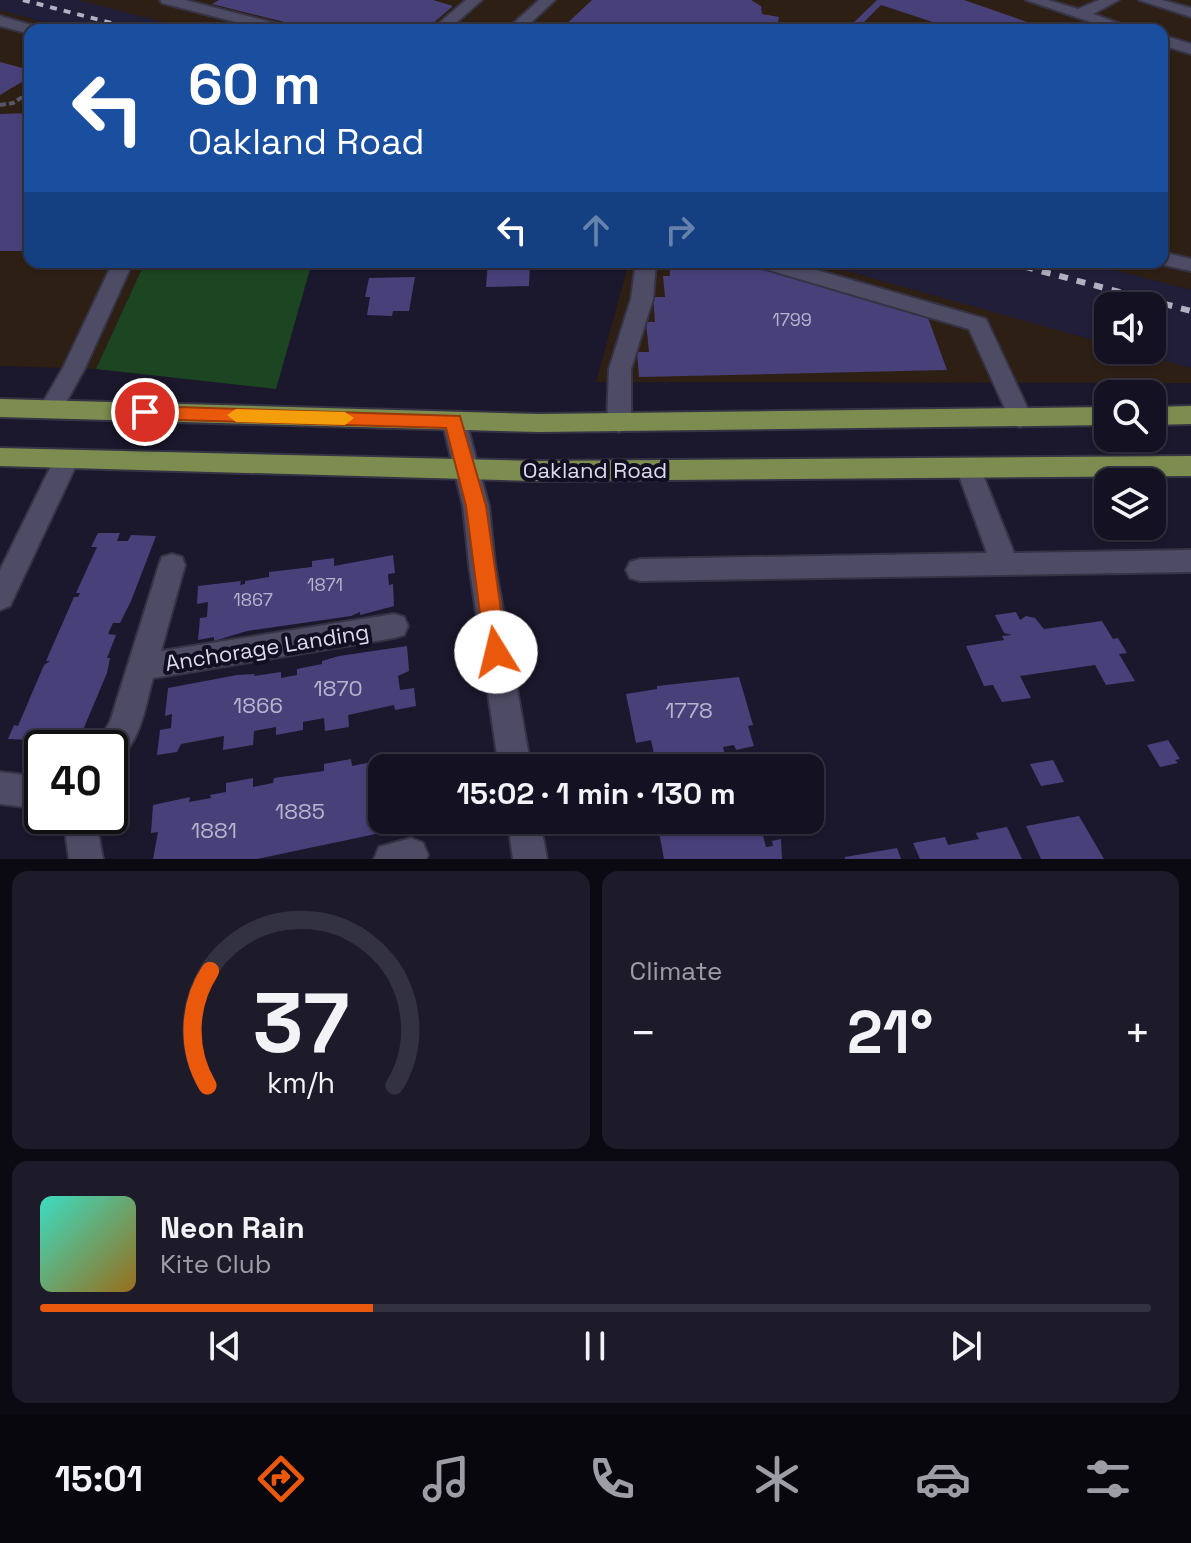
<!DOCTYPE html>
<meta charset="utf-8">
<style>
:root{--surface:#141222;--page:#1d1b2a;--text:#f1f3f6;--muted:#9d9ea5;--line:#333240;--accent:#ea580c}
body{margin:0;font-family:"Space Grotesk",sans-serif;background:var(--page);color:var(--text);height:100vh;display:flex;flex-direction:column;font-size:30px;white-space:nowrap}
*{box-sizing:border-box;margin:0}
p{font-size:26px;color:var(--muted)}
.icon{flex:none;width:44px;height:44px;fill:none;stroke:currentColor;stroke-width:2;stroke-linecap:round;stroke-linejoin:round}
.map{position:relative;height:859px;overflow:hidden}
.details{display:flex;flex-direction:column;gap:12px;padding:12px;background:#0b0a13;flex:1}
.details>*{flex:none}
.top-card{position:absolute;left:24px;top:24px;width:1144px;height:244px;border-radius:16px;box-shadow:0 2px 6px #0004,0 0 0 2px var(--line);background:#1a4fa0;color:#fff;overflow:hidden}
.controls{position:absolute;left:1094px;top:292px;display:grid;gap:16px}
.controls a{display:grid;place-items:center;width:72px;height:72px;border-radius:16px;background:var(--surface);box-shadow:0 2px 6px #0004,0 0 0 2px var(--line);font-size:40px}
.speed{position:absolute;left:24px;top:730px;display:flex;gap:16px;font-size:40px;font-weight:700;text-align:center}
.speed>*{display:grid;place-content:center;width:104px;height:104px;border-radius:50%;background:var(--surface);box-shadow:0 2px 6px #0004,0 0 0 2px var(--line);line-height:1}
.speed .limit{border:4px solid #111;border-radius:12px;background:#fff;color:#111}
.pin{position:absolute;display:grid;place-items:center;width:68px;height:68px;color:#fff;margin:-34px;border:4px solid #fff;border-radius:50%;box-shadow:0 2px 8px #0007}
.me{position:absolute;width:88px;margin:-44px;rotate:351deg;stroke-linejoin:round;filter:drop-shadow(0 0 6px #0008)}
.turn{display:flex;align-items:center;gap:28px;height:168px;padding:0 32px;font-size:36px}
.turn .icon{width:104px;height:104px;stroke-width:2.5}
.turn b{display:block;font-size:56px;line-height:68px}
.lanes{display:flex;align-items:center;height:76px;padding:0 32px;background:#0003;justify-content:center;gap:40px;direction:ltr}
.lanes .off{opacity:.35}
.big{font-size:60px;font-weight:600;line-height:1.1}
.details .tile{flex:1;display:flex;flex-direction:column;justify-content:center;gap:12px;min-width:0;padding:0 28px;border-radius:16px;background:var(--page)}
.details .dial{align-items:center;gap:0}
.dial svg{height:208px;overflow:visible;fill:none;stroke:var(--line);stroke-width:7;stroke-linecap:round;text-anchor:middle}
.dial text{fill:var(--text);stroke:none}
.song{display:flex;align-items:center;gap:24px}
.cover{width:96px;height:96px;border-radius:12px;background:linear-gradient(135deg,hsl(170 70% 55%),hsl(40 70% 35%))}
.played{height:8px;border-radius:4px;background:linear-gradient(90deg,var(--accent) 30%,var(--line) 30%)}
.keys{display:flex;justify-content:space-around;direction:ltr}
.heat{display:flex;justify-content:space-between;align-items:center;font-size:44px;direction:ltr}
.details .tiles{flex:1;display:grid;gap:12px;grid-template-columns:1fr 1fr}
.tile:last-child{grid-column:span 2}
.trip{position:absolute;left:368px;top:754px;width:456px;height:80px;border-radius:16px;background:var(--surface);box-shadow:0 2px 6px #0004,0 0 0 2px var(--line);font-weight:600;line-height:80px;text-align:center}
.tabs{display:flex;height:128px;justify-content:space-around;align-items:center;background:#08070e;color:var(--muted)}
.tabs .icon{width:56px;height:56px}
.tabs .active{color:var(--accent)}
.tabs b{font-size:36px;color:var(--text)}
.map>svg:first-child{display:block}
.commercial{fill:#2e1f14}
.built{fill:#211e39}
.green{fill:#1c4621}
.building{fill:#484079}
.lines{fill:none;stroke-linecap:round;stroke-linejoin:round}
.minor-casing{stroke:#353344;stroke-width:4}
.major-casing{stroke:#353344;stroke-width:4}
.path{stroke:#585669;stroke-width:4;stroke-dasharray:6 3;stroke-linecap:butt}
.minor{fill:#4e4c65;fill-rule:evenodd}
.major{fill:#7d8d50;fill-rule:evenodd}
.rail-far1{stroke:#b2b1c2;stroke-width:4;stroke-dasharray:7 7;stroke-linecap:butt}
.rail{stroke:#b2b1c2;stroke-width:6;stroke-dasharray:9 9;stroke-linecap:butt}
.route{fill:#ea580c;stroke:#983908;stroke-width:2}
.slow{fill:#f59e0b}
.labels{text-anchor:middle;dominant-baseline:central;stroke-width:8;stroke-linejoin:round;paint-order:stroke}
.number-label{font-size:18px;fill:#b6b4ce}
.street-label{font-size:22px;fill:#dbdbea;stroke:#120f23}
.near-number-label{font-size:22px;fill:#b6b4ce}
</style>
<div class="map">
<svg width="1191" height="859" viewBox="0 0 1191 859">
<rect width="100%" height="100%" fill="#1b182d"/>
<g class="commercial">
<path d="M78 0H1191V290L1083 262H1162V30H193Z"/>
<path d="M0 10 72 30H30V262H145L96 369 0 366Z"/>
<path d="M629 262H815L1108 344V350H1128L1191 368V383L596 382Z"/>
</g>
<g class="built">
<path d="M0 0H78L193 30H72L0 10Z"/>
<path d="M815 262H1083L1191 290V368L1128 350H1152V306H1108V344Z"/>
</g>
<path class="green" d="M145 262H312L276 389 96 369Z"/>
<g class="building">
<path d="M219 0H433L453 6 425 30H317L212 4Z"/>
<path d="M592 0H751L761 6 762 14 779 17 778 22 811 30H560Z"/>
<path d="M877 0H964L1050 30H957L881 5 856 30H846Z"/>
<path d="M0 62 30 70V77L0 95Z"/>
<path d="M30 113V251H0V114Z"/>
<path d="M488 262H530L529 286 486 287Z"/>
<path d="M669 262H743L927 315 947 370 639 377 637 352H649L646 322H655L653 297H665L663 276H670Z"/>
<path d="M415 277 409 311H393L392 316 367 315 370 297H365L369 278Z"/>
<path d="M98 533H120L117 541H128L131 535 156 536 131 601 120 623H113L108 634 116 635 107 658H110L107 673 80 737H51L55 728H40L34 740 8 739 14 725 18 726 44 665 50 661H46L74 597H78L80 593H76L97 547H91Z"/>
<path d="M393 555 395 573 388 574 389 585 393 584 394 606 360 615V612L351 616 247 631 214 641V637L198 640 200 618 207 617 208 602 197 604 198 586 241 581 240 585 245 584V581L269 577V572L312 567V561L334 558V566Z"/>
<path d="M1016 612 1020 620 1026 616 1035 618 1044 629 1102 621 1113 639 1118 638 1127 653 1119 654 1135 681 1106 685 1095 665 1020 676 1031 698 1002 702 993 685 984 686 966 646 1004 640 1002 636 1012 635 1004 633 995 615Z"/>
<path d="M407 646 409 671 398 676 400 690 414 688 416 706 395 710 394 705 348 715 349 727 325 731 324 718 303 722V730L276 735V727L254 731 253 745 223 750 224 736 181 744 177 752 157 755 160 730 171 728 172 714 165 716 168 688 237 675 255 674 254 676 281 672V678L297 675V669L322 664V661L339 656Z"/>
<path d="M739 677 753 725 748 726 754 746 736 750 734 745 723 747 727 763 761 757 764 768H641L639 757 654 754 651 740 636 743 626 694 657 689V686Z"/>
<path d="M1168 740 1180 759 1175 760 1178 763 1160 767 1147 745Z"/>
<path d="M420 752 422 768H382V820H423V824L257 859H153L158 832 151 833 153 805 190 797 189 802 211 798 210 795 226 792V783L253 778V787L273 783 274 778 324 771V764L351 759 352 766Z"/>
<path d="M1053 760 1064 782 1041 786 1030 764Z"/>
<path d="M1079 816 1104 859H1041L1026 826Z"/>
<path d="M671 820H759L766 847 773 846 772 841 781 839 782 859H664L657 822Z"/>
<path d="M1007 827 1022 859H920L913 843 945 837 948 845 979 839 976 833Z"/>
<path d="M897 848 901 859H845V857Z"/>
</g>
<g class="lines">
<g class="minor-casing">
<g id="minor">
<path d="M160 0H185L290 27 293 30H267L162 3Z"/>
<path d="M466 0H482L448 30H431Z"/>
<path d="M539 0H555L523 30H506Z"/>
<path d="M1026 0H1048L1078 9 1099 0H1119L1093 14 1138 30H1114Z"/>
<path d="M1139 0H1162L1191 8V17Z"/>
<path d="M0 16 38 27 41 30H30V34L0 26Z"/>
<path d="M1162 35 1191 44V54L1162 45Z"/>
<path d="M1162 252 1191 259V271L1155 263 1162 262Z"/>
<path d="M113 262H133L85 368 59 415 51 418 43 415 39 409 63 368Z"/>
<path d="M636 262H656L653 299 631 369V423L627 429 619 432 611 429 607 423 609 369 631 299Z"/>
<path d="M756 262H789L986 319 1032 418 1028 424 1020 427 1012 424 969 329 759 267Z"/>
<path d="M454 412 462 415 466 421 489 506 495 564 531 768H499L469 564 463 506 442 421 446 415Z"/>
<path d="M67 450 76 452 79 459 10 606 0 610V570L58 452Z"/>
<path d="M969 460 978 463 981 470 1014 553 1191 550V572L640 581 630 578 626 570 630 562 640 559 987 553 957 470 960 463Z"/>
<path d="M172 554 182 557 185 565 161 651 394 614 404 617 408 626 404 635 394 638 153 678C145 706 140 751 110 762V748H94L110 722 159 565 162 557Z"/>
<path d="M0 772 42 777V809L0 804Z"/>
<path d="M63 816H95L103 859H69Z"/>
<path d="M508 820H540L547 859H513Z"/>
<path d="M411 838 423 843 428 855 426 859H374L379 847Z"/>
</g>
</g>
<g class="major-casing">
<g id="major">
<path d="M0 399 539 414 1108 407V425L539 432 0 417Z"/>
<path d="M1191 406V424L1152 425V407Z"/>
<path d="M0 448 536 461 1191 456V476L536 481 0 466Z"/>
</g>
</g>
<path class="path" d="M0 105 13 103 30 92"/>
<use href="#minor" class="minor"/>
<use href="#major" class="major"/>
<path class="rail-far1" d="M23 0 138 30"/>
<path class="rail" d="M1007 262 1191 311"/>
</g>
<path class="route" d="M145 406 460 416 486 506 507 652 504 658 496 661 489 658 485 652 466 506 446 428 145 419 136 412Z"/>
<path class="slow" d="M236 409 345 412 354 418 345 425 236 422 227 415Z"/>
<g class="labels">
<g class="number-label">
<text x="792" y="319">1799</text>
<text x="325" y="584">1871</text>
<text x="253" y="599">1867</text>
</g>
<g class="street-label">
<text x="595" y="470">Oakland Road</text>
<text transform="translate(267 647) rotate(-9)">Anchorage Landing</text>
</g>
<g class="near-number-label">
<text x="338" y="688">1870</text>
<text x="258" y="705">1866</text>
<text x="689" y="710">1778</text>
<text x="300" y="811">1885</text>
<text x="214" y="830">1881</text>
</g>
</g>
</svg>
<div class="controls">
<a><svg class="icon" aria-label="sound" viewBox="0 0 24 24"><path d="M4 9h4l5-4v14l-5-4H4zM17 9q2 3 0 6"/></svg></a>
<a><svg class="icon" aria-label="search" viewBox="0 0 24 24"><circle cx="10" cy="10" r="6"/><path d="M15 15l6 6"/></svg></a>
<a><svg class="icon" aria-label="layers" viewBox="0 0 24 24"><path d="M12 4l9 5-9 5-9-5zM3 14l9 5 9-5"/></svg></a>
</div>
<div class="speed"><div class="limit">40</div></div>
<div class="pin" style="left:145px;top:412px;background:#d93025"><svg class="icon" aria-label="arrive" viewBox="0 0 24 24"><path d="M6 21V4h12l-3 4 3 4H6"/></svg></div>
<svg class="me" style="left:496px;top:652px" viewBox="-20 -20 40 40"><circle r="19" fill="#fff"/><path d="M0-13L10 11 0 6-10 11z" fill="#ea580c"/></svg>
<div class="trip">15:02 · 1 min · 130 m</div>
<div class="top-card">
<div class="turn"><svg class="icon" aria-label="left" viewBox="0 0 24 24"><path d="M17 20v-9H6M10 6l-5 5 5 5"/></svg><div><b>60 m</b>Oakland Road</div></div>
<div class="lanes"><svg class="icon" aria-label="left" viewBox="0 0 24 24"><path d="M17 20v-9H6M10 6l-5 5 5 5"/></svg><svg class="icon off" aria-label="ahead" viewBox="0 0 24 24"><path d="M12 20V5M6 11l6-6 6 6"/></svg><svg class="icon off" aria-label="right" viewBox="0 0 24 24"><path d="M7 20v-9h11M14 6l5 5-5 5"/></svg></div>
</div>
</div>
<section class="details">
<div class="tiles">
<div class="tile dial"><svg viewBox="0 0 100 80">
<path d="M14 69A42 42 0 1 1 86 69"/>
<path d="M14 69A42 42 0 0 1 15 25" stroke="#ea580c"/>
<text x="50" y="56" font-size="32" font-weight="700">37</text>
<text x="50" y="72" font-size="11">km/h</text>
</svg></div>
<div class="tile"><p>Climate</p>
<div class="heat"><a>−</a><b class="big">21°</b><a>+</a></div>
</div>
<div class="tile">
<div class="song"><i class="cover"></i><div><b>Neon Rain</b><p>Kite Club</p></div></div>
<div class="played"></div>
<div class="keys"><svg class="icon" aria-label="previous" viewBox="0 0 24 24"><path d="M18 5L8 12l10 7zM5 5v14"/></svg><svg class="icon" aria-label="pause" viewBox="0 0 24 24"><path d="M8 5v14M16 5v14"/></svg><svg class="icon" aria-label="next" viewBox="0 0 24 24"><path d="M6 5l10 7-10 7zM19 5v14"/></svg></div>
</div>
</div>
</section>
<nav class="tabs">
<b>15:01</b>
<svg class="icon active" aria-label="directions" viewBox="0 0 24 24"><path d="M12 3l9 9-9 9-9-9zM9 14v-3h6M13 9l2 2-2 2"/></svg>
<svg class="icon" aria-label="music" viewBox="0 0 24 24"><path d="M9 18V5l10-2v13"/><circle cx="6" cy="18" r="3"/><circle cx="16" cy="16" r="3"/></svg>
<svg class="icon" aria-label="phone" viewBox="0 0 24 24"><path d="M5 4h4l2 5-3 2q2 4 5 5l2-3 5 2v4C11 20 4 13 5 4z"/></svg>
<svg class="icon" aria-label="climate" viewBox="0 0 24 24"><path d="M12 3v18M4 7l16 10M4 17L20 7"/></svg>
<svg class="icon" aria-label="car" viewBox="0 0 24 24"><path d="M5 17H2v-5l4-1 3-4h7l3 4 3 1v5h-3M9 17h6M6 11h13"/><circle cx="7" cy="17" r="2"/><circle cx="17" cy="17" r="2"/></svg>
<svg class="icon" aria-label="filters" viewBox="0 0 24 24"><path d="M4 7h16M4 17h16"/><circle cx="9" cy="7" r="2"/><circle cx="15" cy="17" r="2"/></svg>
</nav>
